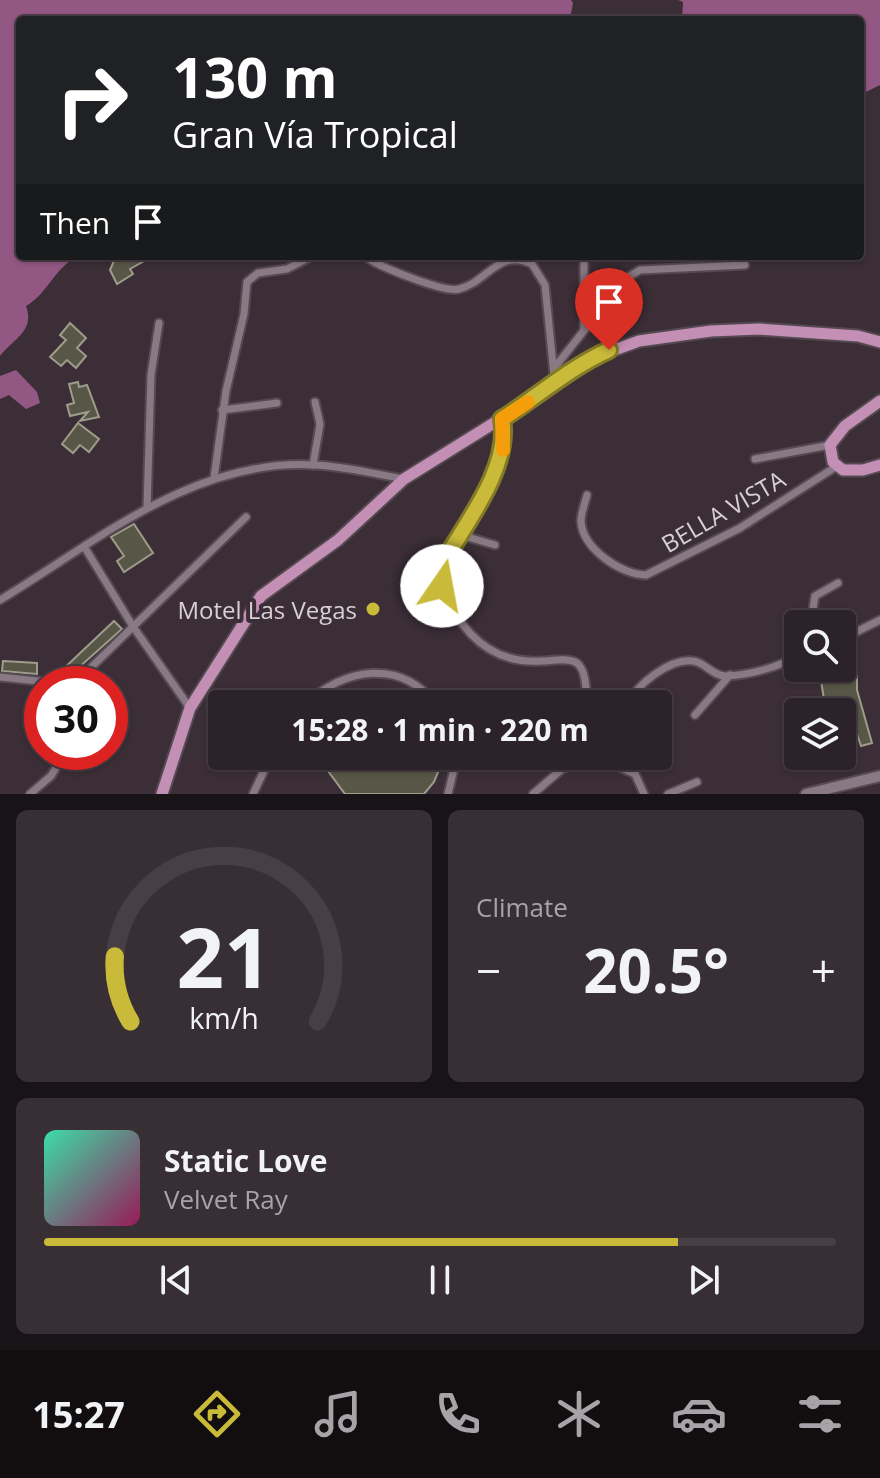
<!DOCTYPE html>
<meta charset="utf-8">
<style>
:root{--surface:#2c2229;--page:#382f35;--text:#f1f3f6;--muted:#a6a4a8;--line:#483f46;--accent:#c9ba3a}
body{margin:0;font-family:"Open Sans",sans-serif;background:var(--page);color:var(--text);height:100vh;display:flex;flex-direction:column;font-size:30px;white-space:nowrap}
*{box-sizing:border-box;margin:0}
p{font-size:26px;color:var(--muted)}
.icon{flex:none;width:44px;height:44px;fill:none;stroke:currentColor;stroke-width:2;stroke-linecap:round;stroke-linejoin:round}
.map{position:relative;height:794px;overflow:hidden}
.sheet{display:flex;flex-direction:column;gap:16px;padding:16px;background:#181317;flex:1}
.sheet>*{flex:none}
.guide{position:absolute;left:16px;top:16px;width:848px;height:244px;border-radius:8px;box-shadow:0 2px 6px #0004,0 0 0 2px var(--line);background:#202124;color:#fff;overflow:hidden}
.fabs{position:absolute;left:784px;top:610px;display:grid;gap:16px}
.fabs a{display:grid;place-items:center;width:72px;height:72px;border-radius:8px;background:var(--surface);box-shadow:0 2px 6px #0004,0 0 0 2px var(--line);font-size:40px}
.speed{position:absolute;left:24px;top:666px;display:flex;gap:16px;font-size:40px;font-weight:700;text-align:center}
.speed>*{display:grid;place-content:center;width:104px;height:104px;border-radius:50%;background:var(--surface);box-shadow:0 2px 6px #0004,0 0 0 2px var(--line);line-height:1}
.speed .limit{border:12px solid #d22;background:#fff;color:#111}
.pin{position:absolute;display:grid;place-items:center;width:68px;height:68px;color:#fff;margin:-82px -34px;border-radius:50% 50% 50% 0;rotate:-45deg;box-shadow:0 0 8px #0007}
.pin .icon{rotate:45deg}
.me{position:absolute;width:88px;margin:-44px;rotate:12deg;stroke-linejoin:round;filter:drop-shadow(0 0 6px #0008)}
.turn{display:flex;align-items:center;gap:28px;height:168px;padding:0 24px;font-size:36px}
.turn .icon{width:104px;height:104px;stroke-width:2.5}
.turn b{display:block;font-size:56px;line-height:68px}
.then{display:flex;align-items:center;height:76px;padding:0 24px;background:#0003;gap:16px;font-size:30px}
.big{font-size:60px;font-weight:700;line-height:1.1}
.sheet .widget{flex:1;display:flex;flex-direction:column;justify-content:center;gap:12px;min-width:0;padding:0 28px;border-radius:12px;background:var(--page)}
.sheet .dial{align-items:center;gap:0}
.dial svg{height:208px;overflow:visible;fill:none;stroke:var(--line);stroke-width:7;stroke-linecap:round;text-anchor:middle}
.dial text{fill:var(--text);stroke:none}
.song{display:flex;align-items:center;gap:24px}
.cover{width:96px;height:96px;border-radius:12px;background:linear-gradient(135deg,hsl(160 70% 55%),hsl(330 70% 35%))}
.played{height:8px;border-radius:4px;background:linear-gradient(90deg,var(--accent) 80%,var(--line) 80%)}
.keys{display:flex;justify-content:space-around;direction:ltr}
.heat{display:flex;justify-content:space-between;align-items:center;font-size:44px;direction:ltr}
.sheet .tiles{flex:1;display:grid;gap:16px;grid-template-columns:1fr 1fr}
.widget:last-child{grid-column:span 2}
.trip{position:absolute;left:208px;top:690px;width:464px;height:80px;border-radius:8px;background:var(--surface);box-shadow:0 2px 6px #0004,0 0 0 2px var(--line);font-weight:700;line-height:80px;text-align:center}
.menu{display:flex;height:128px;justify-content:space-around;align-items:center;background:#120e10;color:var(--muted)}
.menu .icon{width:56px;height:56px}
.menu .active{color:var(--accent)}
.menu b{font-size:36px;color:var(--text)}
.map>svg:first-child{display:block}
.water{fill:#935783}
.building{fill:#585747;stroke:#9e9c8b;stroke-width:2}
.lines{fill:none;stroke-linecap:round;stroke-linejoin:round}
.street-casing{stroke:#554a52;stroke-width:11}
.secondary-casing{stroke:#554a52;stroke-width:14}
.primary-casing{stroke:#554a52;stroke-width:15}
.street{stroke:#897984;stroke-width:7}
.secondary{stroke:#897984;stroke-width:10}
.primary{stroke:#c48fb5;stroke-width:11}
.route-casing{stroke:#837926;stroke-width:20}
.route{stroke:#c9ba3a;stroke-width:14}
.slow{stroke:#f59e0b;stroke-width:14}
.poi-dot{fill:#c9ba3a;stroke:#3b2e37;stroke-width:3}
.labels{text-anchor:middle;dominant-baseline:central;stroke-width:8;stroke-linejoin:round;paint-order:stroke}
.street-label{font-size:24px;fill:#d8cfd5;stroke:#3b2e37}
.poi-label{font-size:24px;fill:#d8cfd5;stroke:#3b2e37;text-anchor:end}
</style>
<div class="map">
<svg width="880" height="794" viewBox="0 0 880 794">
<rect width="100%" height="100%" fill="#3b2e37"/>
<g class="water">
<path d="M0 0H571L573 3 571 14C549 26 520 11 500 20H20V256H79C54 267 49 293 26 306 35 331 14 338 0 356Z"/>
<path d="M678 0H880V85L864 93 860 102V20H682L683 2Z"/>
<path d="M16 370 37 392 40 403 26 409 9 395 0 399V376Z"/>
</g>
<g class="building">
<path d="M116 256H153L130 269 133 274 117 284 110 270Z"/>
<path d="M70 323 86 338 77 348 86 356 76 368 67 360 61 366 50 357 66 340 60 335Z"/>
<path d="M78 382 79 387 87 385 99 417 80 421 88 412 70 416 67 405 74 403 69 384Z"/>
<path d="M78 423 99 439 89 452 80 445 73 453 62 444Z"/>
<path d="M134 524 153 553 124 572 117 561 124 556 111 537Z"/>
<path d="M114 621 122 629 67 678 63 677 59 673Z"/>
<path d="M3 661 37 663V674L2 671Z"/>
<path d="M819 668H848V673H857V690L872 743 861 746 849 710 837 712 836 704 825 706Z"/>
<path d="M381 692 404 695 423 704H344Z"/>
<path d="M324 756H443V760L434 782 424 794H345L328 771Z"/>
</g>
<g class="lines">
<g class="street-casing">
<g id="street">
<path d="M365 256C377 266 444 293 459 289 488 282 498 248 532 264L545 285 555 385"/>
<path d="M584 330V256"/>
<path d="M555 367 625 279 640 270 745 265"/>
<path d="M222 410 277 403"/>
<path d="M502 419C513 480 430 551 442 586 460 632 490 664 541 661 551 661 568 657 577 663 587 671 586 693 587 704"/>
<path d="M755 459 830 445"/>
<path d="M313 465 320 424 315 402"/>
<path d="M214 478 226 391 244 314 247 282 258 273 287 269 312 256"/>
<path d="M587 495C585 503 581 513 581 521 582 548 621 575 646 575L740 528 837 466"/>
<path d="M147 508 151 375 159 323"/>
<path d="M461 535 495 545"/>
<path d="M85 548 134 628 190 708"/>
<path d="M0 600C96 542 194 458 314 465 344 466 375 474 404 479"/>
<path d="M821 624 813 609 815 596 838 583"/>
<path d="M842 639 880 620"/>
<path d="M0 677 65 684"/>
<path d="M74 684 246 517"/>
<path d="M305 704C346 668 399 658 436 704"/>
<path d="M628 704C637 684 670 658 693 661 705 662 712 676 726 676 750 675 778 667 798 656"/>
<path d="M695 715 730 675"/>
<path d="M590 756V759H600L633 773"/>
<path d="M627 756 644 794"/>
<path d="M30 794 51 776 66 752"/>
<path d="M253 794 271 756"/>
<path d="M448 794 457 756"/>
<path d="M533 794 562 769 590 759"/>
<path d="M668 794 697 782"/>
</g>
</g>
<g class="secondary-casing">
<path id="secondary" d="M806 794 880 776"/>
</g>
<g class="primary-casing">
<g id="primary">
<path d="M880 401 845 426 830 445 833 462 843 470H863L880 465"/>
<path d="M162 794 190 708 261 596 338 540 404 479 555 385 584 361 639 341 711 331 759 329 858 336 880 342"/>
</g>
</g>
<use href="#street" class="street"/>
<use href="#secondary" class="secondary"/>
<use href="#primary" class="primary"/>
</g>
<g class="lines">
<g class="route-casing">
<path id="route" d="M442 586C437 563 449 554 460 535 481 502 509 458 502 419 538 396 571 367 609 350"/>
</g>
<use href="#route" class="route"/>
<path class="slow" d="M503 450 502 419 528 402"/>
</g>
<circle class="poi-dot" cx="373" cy="609" r="8"/>
<g class="labels">
<g class="street-label">
<text transform="translate(723 511) rotate(-30)">BELLA VISTA</text>
</g>
<g class="poi-label">
<text x="357" y="609">Motel Las Vegas</text>
</g>
</g>
</svg>
<div class="fabs">
<a><svg class="icon" aria-label="search" viewBox="0 0 24 24"><circle cx="10" cy="10" r="6"/><path d="M15 15l6 6"/></svg></a>
<a><svg class="icon" aria-label="layers" viewBox="0 0 24 24"><path d="M12 4l9 5-9 5-9-5zM3 14l9 5 9-5"/></svg></a>
</div>
<div class="speed"><div class="limit">30</div></div>
<div class="pin" style="left:609px;top:350px;background:#d93025"><svg class="icon" aria-label="arrive" viewBox="0 0 24 24"><path d="M6 21V4h12l-3 4 3 4H6"/></svg></div>
<svg class="me" style="left:442px;top:586px" viewBox="-20 -20 40 40"><circle r="19" fill="#fff"/><path d="M0-13L10 11 0 6-10 11z" fill="#c9ba3a"/></svg>
<div class="trip">15:28 · 1 min · 220 m</div>
<div class="guide">
<div class="turn"><svg class="icon" aria-label="right" viewBox="0 0 24 24"><path d="M7 20v-9h11M14 6l5 5-5 5"/></svg><div><b>130 m</b>Gran Vía Tropical</div></div>
<div class="then">Then<svg class="icon" aria-label="arrive" viewBox="0 0 24 24"><path d="M6 21V4h12l-3 4 3 4H6"/></svg></div>
</div>
</div>
<section class="sheet">
<div class="tiles">
<div class="widget dial"><svg viewBox="0 0 100 80">
<path d="M14 69A42 42 0 1 1 86 69"/>
<path d="M14 69A42 42 0 0 1 8 44" stroke="#c9ba3a"/>
<text x="50" y="56" font-size="32" font-weight="700">21</text>
<text x="50" y="72" font-size="11">km/h</text>
</svg></div>
<div class="widget"><p>Climate</p>
<div class="heat"><a>−</a><b class="big">20.5°</b><a>+</a></div>
</div>
<div class="widget">
<div class="song"><i class="cover"></i><div><b>Static Love</b><p>Velvet Ray</p></div></div>
<div class="played"></div>
<div class="keys"><svg class="icon" aria-label="previous" viewBox="0 0 24 24"><path d="M18 5L8 12l10 7zM5 5v14"/></svg><svg class="icon" aria-label="pause" viewBox="0 0 24 24"><path d="M8 5v14M16 5v14"/></svg><svg class="icon" aria-label="next" viewBox="0 0 24 24"><path d="M6 5l10 7-10 7zM19 5v14"/></svg></div>
</div>
</div>
</section>
<nav class="menu">
<b>15:27</b>
<svg class="icon active" aria-label="directions" viewBox="0 0 24 24"><path d="M12 3l9 9-9 9-9-9zM9 14v-3h6M13 9l2 2-2 2"/></svg>
<svg class="icon" aria-label="music" viewBox="0 0 24 24"><path d="M9 18V5l10-2v13"/><circle cx="6" cy="18" r="3"/><circle cx="16" cy="16" r="3"/></svg>
<svg class="icon" aria-label="phone" viewBox="0 0 24 24"><path d="M5 4h4l2 5-3 2q2 4 5 5l2-3 5 2v4C11 20 4 13 5 4z"/></svg>
<svg class="icon" aria-label="climate" viewBox="0 0 24 24"><path d="M12 3v18M4 7l16 10M4 17L20 7"/></svg>
<svg class="icon" aria-label="car" viewBox="0 0 24 24"><path d="M5 17H2v-5l4-1 3-4h7l3 4 3 1v5h-3M9 17h6M6 11h13"/><circle cx="7" cy="17" r="2"/><circle cx="17" cy="17" r="2"/></svg>
<svg class="icon" aria-label="filters" viewBox="0 0 24 24"><path d="M4 7h16M4 17h16"/><circle cx="9" cy="7" r="2"/><circle cx="15" cy="17" r="2"/></svg>
</nav>
